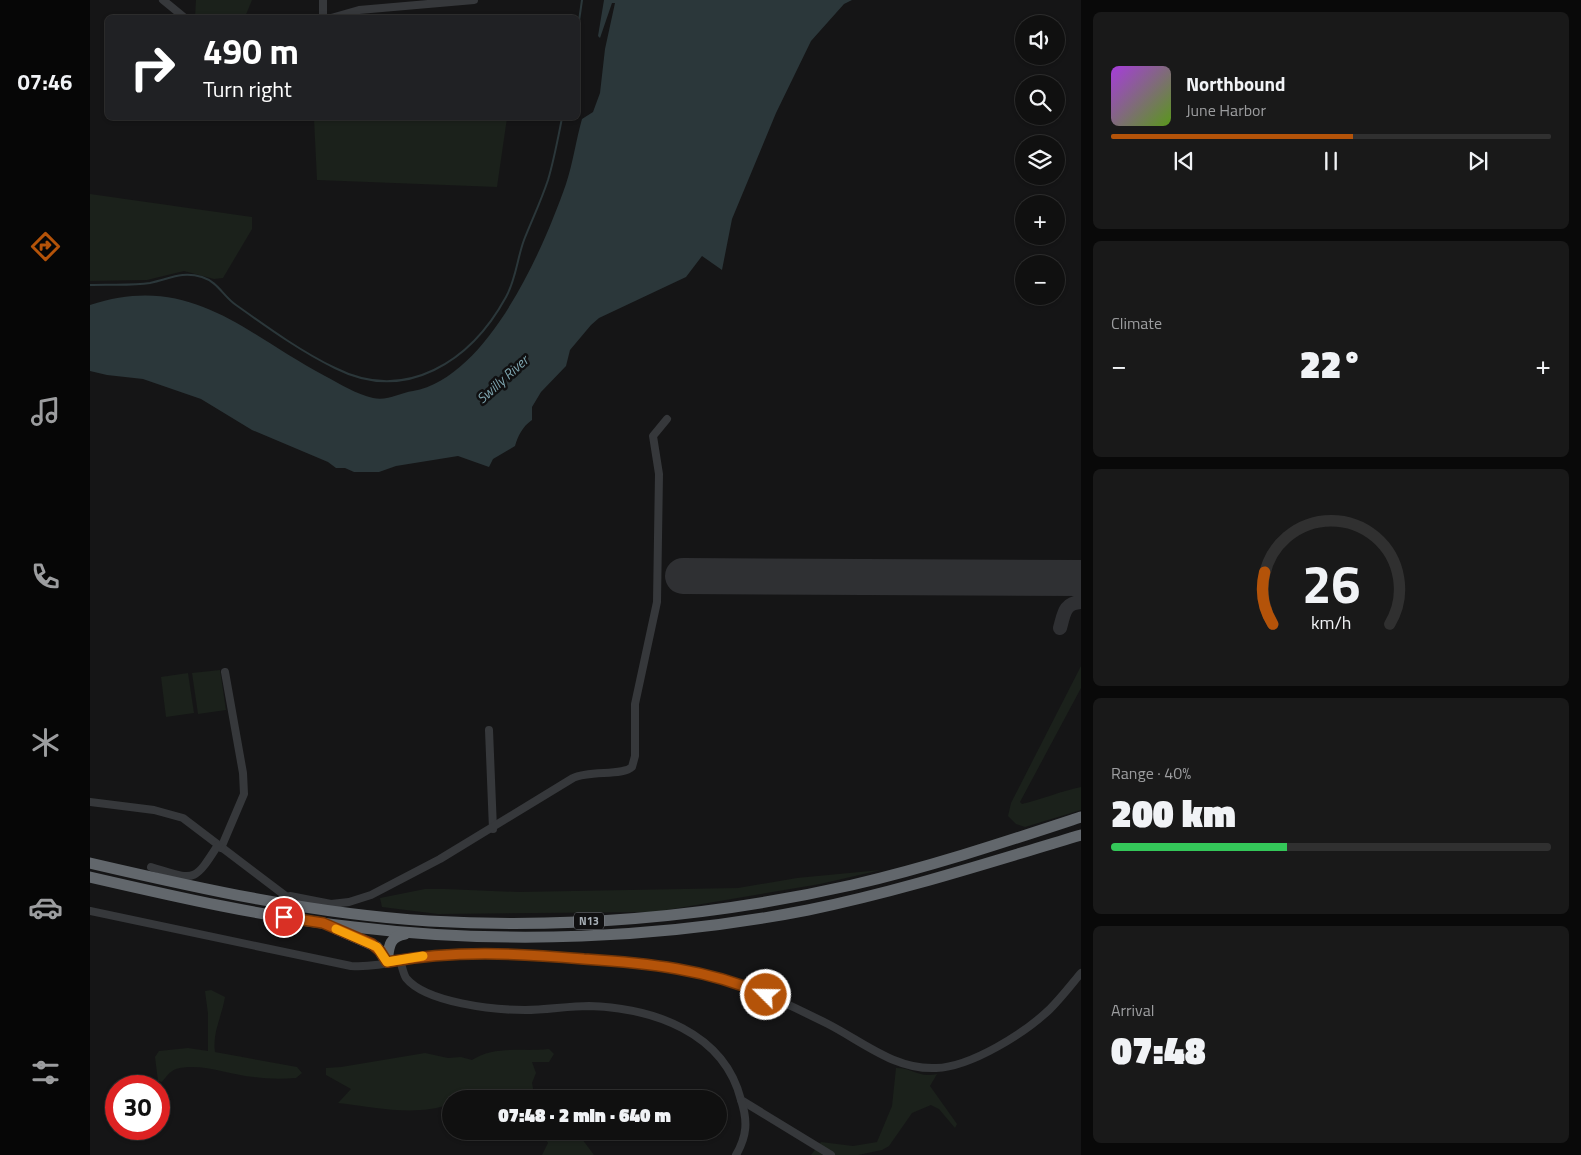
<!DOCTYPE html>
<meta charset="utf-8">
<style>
:root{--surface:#101010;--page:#191919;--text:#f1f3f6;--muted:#9c9d9f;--line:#303030;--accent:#b45309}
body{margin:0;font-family:"Titillium Web",sans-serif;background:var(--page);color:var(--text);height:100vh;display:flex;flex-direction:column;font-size:19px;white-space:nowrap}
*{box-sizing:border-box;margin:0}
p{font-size:16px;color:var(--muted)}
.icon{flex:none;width:28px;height:28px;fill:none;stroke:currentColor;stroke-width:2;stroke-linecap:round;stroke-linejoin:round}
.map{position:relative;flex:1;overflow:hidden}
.side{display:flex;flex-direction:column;gap:12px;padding:12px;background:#090909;width:500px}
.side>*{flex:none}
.hud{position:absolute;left:15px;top:15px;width:475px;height:105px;border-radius:8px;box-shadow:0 1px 4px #0004,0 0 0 1px var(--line);background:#202124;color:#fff;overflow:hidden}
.controls{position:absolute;left:925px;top:15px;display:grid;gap:10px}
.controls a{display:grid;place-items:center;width:50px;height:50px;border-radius:50%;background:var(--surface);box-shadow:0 1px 4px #0004,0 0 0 1px var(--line);font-size:25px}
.speed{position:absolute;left:15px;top:1075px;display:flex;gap:10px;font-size:25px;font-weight:700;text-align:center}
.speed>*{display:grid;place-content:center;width:65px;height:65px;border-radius:50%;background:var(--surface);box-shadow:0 1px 4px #0004,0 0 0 1px var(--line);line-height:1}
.speed .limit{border:8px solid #d22;background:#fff;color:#111}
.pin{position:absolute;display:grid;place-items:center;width:42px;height:42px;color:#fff;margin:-21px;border:2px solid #fff;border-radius:50%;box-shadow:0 1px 5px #0007}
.me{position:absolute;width:55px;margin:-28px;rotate:293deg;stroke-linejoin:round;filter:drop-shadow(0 0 4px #0008)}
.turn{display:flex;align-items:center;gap:18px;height:105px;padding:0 15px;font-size:22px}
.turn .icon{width:65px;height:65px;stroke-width:2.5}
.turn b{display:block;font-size:35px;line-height:42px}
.big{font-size:38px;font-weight:800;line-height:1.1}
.side .tile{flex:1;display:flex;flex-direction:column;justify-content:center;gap:8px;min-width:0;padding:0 18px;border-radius:8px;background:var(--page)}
.side .dial{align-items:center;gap:0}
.dial svg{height:130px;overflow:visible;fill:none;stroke:var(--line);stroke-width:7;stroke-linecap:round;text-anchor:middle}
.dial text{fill:var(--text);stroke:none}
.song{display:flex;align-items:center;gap:15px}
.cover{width:60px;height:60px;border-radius:8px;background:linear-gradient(135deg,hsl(280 70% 55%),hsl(90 70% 35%))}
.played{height:5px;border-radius:2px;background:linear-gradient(90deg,var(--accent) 55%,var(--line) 55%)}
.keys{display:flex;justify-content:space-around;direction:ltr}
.heat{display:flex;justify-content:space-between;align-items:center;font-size:28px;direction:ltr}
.charge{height:8px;border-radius:4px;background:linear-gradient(90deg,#34c759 40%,var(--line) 0)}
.trip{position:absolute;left:352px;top:1090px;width:285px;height:50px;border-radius:25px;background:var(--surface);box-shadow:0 1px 4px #0004,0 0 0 1px var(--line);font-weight:800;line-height:50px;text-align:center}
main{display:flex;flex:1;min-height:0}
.dock{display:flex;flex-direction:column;width:90px;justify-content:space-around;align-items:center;background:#060606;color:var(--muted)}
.dock .icon{width:35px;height:35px}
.dock .on{color:var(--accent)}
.dock b{font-size:22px;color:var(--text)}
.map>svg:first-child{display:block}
.green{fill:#1b211b}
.water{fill:#2b373a}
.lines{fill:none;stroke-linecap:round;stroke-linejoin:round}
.stream{stroke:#2b373a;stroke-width:2}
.taxiway{stroke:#2f3033;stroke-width:14}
.runway{stroke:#2f3033;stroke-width:36}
.minor{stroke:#36383b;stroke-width:8}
.highway{stroke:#62676c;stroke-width:11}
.route-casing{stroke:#753606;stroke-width:12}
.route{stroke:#b45309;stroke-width:9}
.slow{stroke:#f59e0b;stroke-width:9}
.labels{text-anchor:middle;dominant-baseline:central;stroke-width:5;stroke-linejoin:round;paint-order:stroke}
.shield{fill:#101011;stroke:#7a7f84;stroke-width:1}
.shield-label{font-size:11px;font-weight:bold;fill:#a7afb6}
.water-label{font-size:14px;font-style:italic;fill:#7fa6b0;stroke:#101011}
</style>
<main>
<nav class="dock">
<b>07:46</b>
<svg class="icon on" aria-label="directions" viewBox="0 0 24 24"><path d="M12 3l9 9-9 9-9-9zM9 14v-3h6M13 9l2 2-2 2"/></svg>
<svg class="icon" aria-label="music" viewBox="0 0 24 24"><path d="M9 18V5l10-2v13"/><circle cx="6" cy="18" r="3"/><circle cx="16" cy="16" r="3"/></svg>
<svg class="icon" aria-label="phone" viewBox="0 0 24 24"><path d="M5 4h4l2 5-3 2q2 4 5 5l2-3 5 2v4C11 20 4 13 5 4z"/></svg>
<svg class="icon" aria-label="climate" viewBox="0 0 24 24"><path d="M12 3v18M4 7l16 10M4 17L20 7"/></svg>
<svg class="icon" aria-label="car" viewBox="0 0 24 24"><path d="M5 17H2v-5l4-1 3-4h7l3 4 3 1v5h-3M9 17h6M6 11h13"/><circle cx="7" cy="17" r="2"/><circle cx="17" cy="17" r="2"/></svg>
<svg class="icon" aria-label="filters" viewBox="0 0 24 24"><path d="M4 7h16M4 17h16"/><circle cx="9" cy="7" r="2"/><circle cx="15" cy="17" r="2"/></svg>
</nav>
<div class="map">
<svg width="991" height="1155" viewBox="0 0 991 1155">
<rect width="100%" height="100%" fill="#151516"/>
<g class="green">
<path d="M106 0H162L155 17H105Z"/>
<path d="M240 118H417L407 187 227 180 224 119Z"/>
<path d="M0 194 162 217V229L133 278 124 279 94 271 57 280 0 281Z"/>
<path d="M991 666V688L930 802 932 804C953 799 971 791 991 787V810L935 827 926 824 918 816 921 803Z"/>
<path d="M130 670 136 710 108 714 102 673Z"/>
<path d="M98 673 104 713 76 717 71 677Z"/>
<path d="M791 870 730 884 565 912 348 914 292 907 290 898 335 889H355L428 892 648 888 707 878Z"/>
<path d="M121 990 135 997C132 1016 122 1033 125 1052L207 1067 212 1073 206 1078C192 1079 178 1079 164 1077 140 1075 110 1062 86 1069 80 1071 76 1077 72 1082L68 1081 65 1057 69 1051 98 1048 118 1051V1014L115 991Z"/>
<path d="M459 1049 464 1054 459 1062H442L446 1073 442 1083 444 1094 450 1099C437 1099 422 1101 410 1099 393 1096 380 1083 366 1099H361L360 1104C325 1117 285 1107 248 1103L261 1089 236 1075V1068L251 1067 335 1053 358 1058 371 1057 382 1060C406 1045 432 1052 459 1049Z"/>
<path d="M806 1068C824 1068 827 1078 847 1074L840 1086 867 1124 865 1128 849 1109 841 1105 822 1113 799 1146 792 1150 768 1155H721L731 1142 763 1146 787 1142 802 1106Z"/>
<path d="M451 1131H486L504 1155H452L458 1143Z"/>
</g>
<path class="water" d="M514 0H762L754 4 721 41 686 113 642 219 632 270 612 256 596 277 509 318 501 325 480 350 476 366 451 392 442 407V420C432 427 428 436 425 446L403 459 399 467 368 456 306 466 289 472H264L255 468H246L238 462 162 430 111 399 53 379 17 375 0 371V305C101 272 154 333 235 376 250 384 266 394 283 398 298 401 309 393 323 391 398 377 453 250 476 184 483 163 486 140 492 119L503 112 510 93 515 49 525 3H522L510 38 508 36Z"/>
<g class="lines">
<g class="stream">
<path d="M488 28 492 0"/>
<path d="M0 285C19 284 41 286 60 283 80 279 91 271 112 277 128 282 133 296 146 305 177 327 210 351 245 368 316 404 381 361 416 297 426 279 427 259 434 240 442 220 451 201 458 180 464 160 468 138 472 118"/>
</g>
<path class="taxiway" d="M970 628C974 614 974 603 991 602"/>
<path class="runway" d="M593 576 991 578"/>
<g class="minor">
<path d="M73 0 95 18"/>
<path d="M233 0V18"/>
<path d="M241 18 269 10 384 0"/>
<path d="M399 730 403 829"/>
<path d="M0 802 64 810 93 818 197 897"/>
<path d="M131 848 154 794 153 773 135 672"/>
<path d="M61 867C105 880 103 884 128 845"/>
<path d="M193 904 197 897 200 896 241 904 259 902 281 895 350 859 483 778C499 770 533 776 542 767L545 756V704L567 602 569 474 563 436 577 419"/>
<path d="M0 911 261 966C292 968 323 956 354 954 400 951 447 955 492 959 530 962 569 964 606 972 653 982 696 1003 738 1024 773 1042 805 1070 846 1068 881 1067 935 1033 960 1009 971 998 981 985 991 973"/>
<path d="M310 960C312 966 313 973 316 978 336 1003 405 1010 435 1010 456 1010 478 1006 499 1006 563 1008 634 1032 651 1100L741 1155"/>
<path d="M646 1155C657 1136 658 1121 651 1100"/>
</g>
<g class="highway">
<path d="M0 863C112 889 224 914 339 921 480 929 625 916 762 885 840 867 915 842 991 817"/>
<path d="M0 877C87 897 174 917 264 927 413 945 570 939 718 910 811 891 900 862 991 835"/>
<path d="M246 929 287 947 297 962"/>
<path d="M297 962C299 948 298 937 315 934"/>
</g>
</g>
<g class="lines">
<g class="route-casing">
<path id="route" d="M194 917 233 923 282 944 290 951 297 962C365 950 425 953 494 959 556 963 618 969 676 995"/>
</g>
<use href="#route" class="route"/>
<path class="slow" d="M246 929 287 947 297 962 333 956"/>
</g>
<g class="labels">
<rect class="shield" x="484" y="912.5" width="30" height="17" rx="4"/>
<g class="shield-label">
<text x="499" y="921">N13</text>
</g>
<g class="water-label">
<text transform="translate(412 379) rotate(-42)">Swilly River</text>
</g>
</g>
</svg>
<div class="controls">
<a><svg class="icon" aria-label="sound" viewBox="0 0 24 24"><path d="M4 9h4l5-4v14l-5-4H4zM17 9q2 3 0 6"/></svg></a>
<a><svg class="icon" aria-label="search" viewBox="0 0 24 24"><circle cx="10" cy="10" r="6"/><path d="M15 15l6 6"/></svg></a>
<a><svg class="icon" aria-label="layers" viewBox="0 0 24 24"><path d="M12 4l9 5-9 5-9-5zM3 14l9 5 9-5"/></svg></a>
<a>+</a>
<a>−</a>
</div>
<div class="speed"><div class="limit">30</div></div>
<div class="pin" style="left:194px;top:917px;background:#d93025"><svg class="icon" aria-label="arrive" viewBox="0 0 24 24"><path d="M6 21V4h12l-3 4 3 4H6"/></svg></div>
<svg class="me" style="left:676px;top:995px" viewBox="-20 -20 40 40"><circle r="17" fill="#b45309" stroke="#fff" stroke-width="3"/><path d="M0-11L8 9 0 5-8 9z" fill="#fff"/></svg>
<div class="trip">07:48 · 2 min · 640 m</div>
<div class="hud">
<div class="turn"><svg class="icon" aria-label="right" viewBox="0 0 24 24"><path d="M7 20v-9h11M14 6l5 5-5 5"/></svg><div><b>490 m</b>Turn right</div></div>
</div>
</div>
<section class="side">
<div class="tile">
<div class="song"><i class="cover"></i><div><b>Northbound</b><p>June Harbor</p></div></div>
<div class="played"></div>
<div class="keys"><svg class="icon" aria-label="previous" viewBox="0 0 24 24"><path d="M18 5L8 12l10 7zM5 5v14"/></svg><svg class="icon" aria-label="pause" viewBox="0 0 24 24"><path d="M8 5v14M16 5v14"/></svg><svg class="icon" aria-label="next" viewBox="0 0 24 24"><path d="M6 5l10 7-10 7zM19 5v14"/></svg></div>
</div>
<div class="tile"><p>Climate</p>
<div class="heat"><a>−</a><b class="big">22°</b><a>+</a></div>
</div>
<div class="tile dial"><svg viewBox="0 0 100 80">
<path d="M14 69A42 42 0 1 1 86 69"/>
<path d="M14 69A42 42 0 0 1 9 37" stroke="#b45309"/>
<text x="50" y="56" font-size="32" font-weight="700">26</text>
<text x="50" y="72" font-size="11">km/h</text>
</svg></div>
<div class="tile"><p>Range · 40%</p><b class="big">200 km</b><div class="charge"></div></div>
<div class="tile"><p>Arrival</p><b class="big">07:48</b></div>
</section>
</main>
